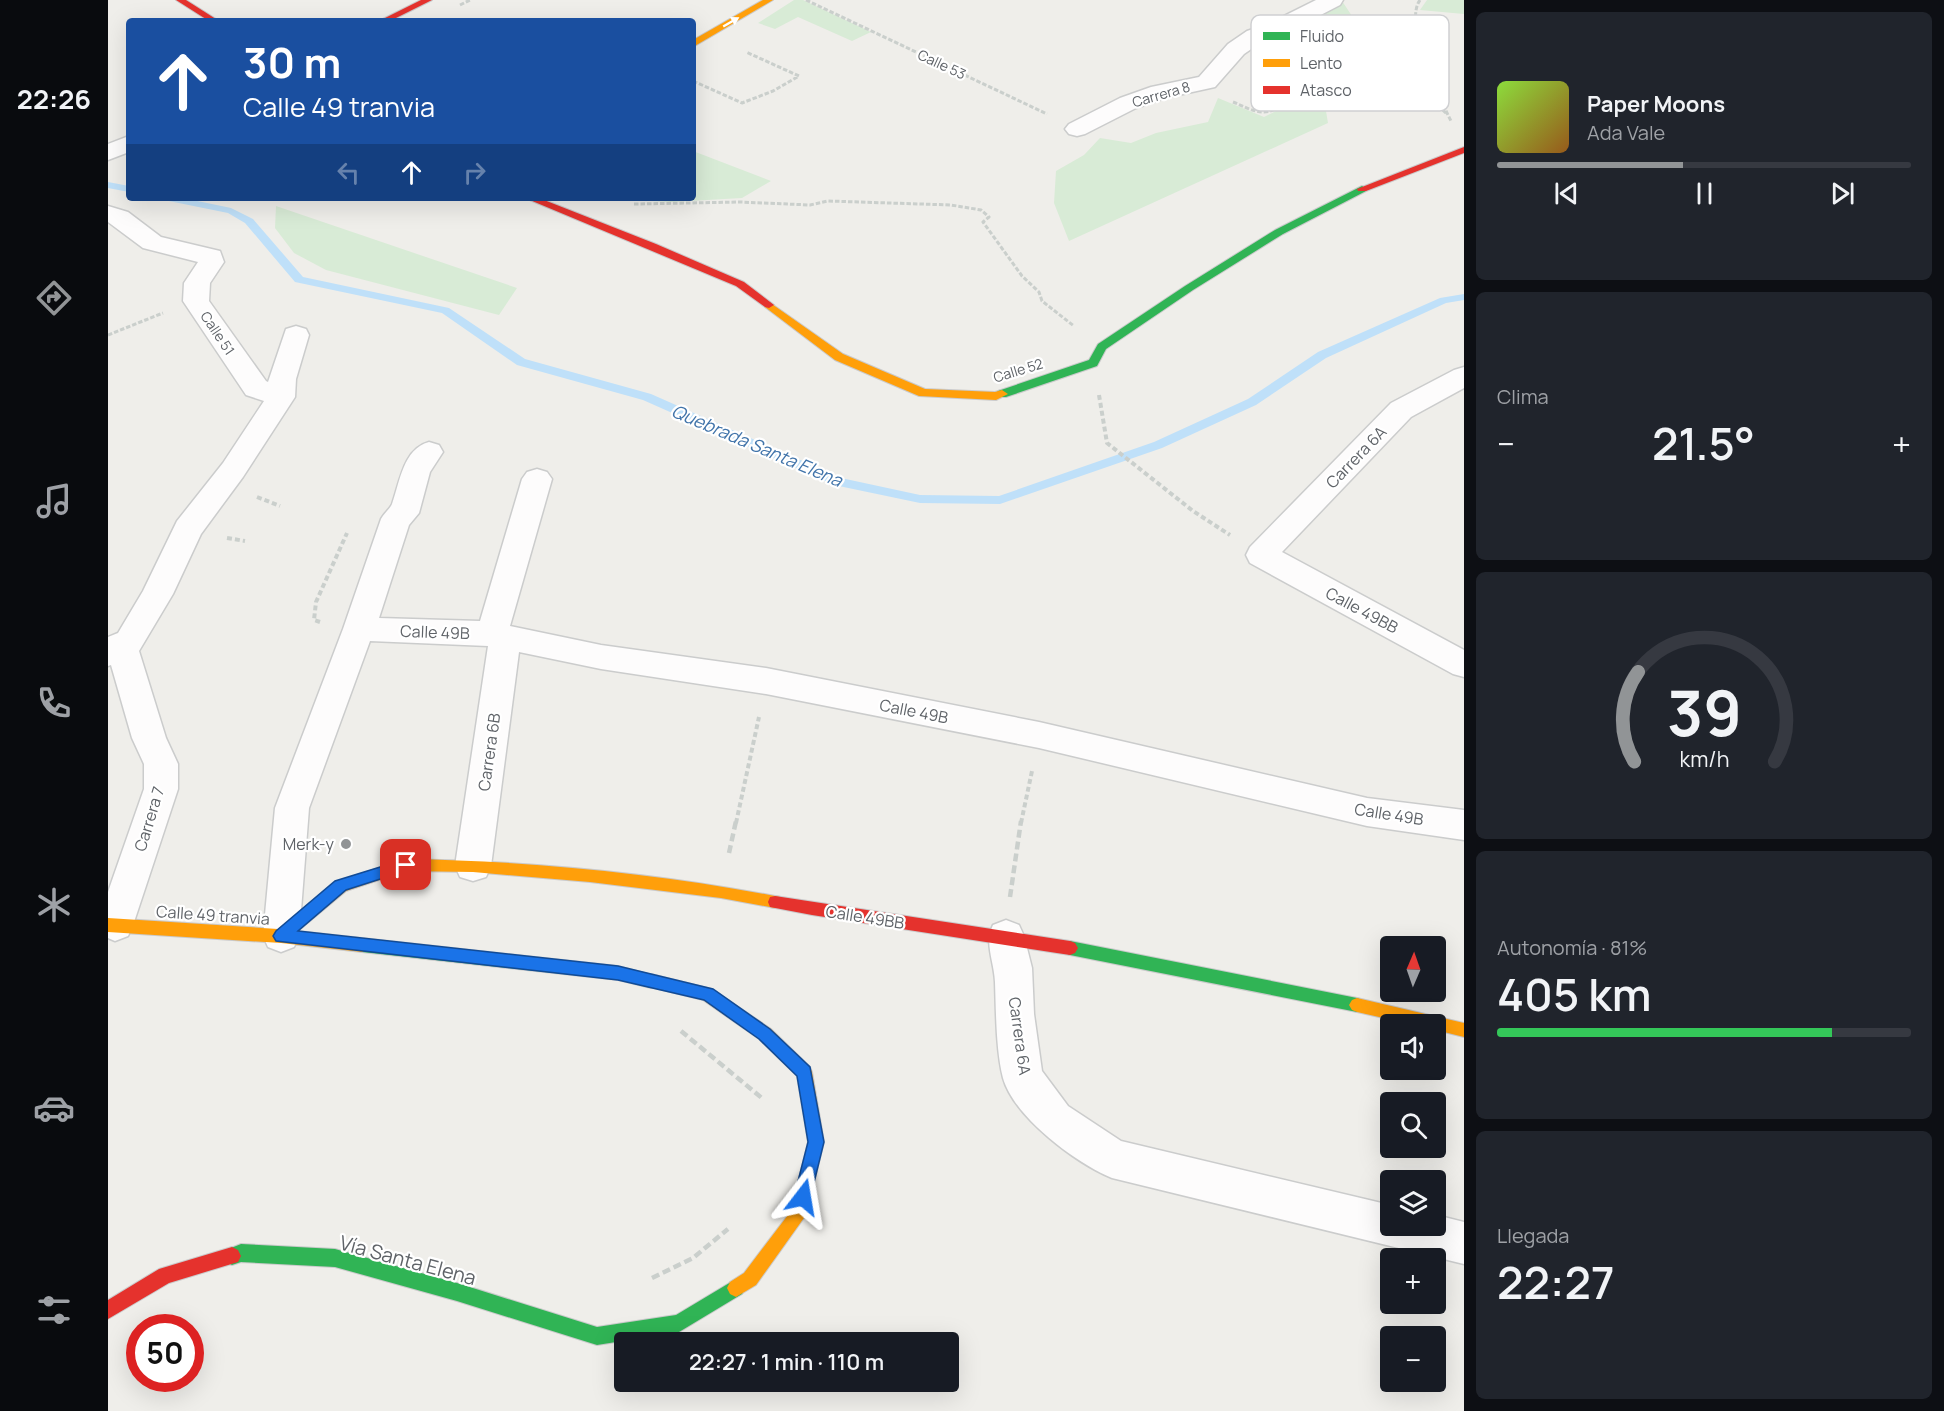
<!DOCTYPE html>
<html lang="es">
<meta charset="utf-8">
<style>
:root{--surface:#171b24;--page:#20242c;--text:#f1f3f6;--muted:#9ea1a6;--line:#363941;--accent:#919496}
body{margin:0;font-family:Manrope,sans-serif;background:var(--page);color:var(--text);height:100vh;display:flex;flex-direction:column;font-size:22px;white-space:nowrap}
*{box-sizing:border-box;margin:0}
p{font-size:20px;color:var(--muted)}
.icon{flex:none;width:33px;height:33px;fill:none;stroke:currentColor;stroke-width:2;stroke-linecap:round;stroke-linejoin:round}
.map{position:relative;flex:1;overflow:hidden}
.drawer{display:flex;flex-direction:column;gap:12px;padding:12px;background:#0d0f14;width:480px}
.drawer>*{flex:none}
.hud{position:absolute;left:18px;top:18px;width:570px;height:183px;border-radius:6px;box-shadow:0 6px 24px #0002;background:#1a4fa0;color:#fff;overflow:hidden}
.needle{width:39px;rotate:2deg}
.controls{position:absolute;left:1272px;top:936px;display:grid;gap:12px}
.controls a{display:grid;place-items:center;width:66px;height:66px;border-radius:6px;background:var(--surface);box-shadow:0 6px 24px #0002;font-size:30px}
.speed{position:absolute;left:18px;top:1314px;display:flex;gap:12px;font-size:30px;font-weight:700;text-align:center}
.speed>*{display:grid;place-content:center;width:78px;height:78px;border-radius:50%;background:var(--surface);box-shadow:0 6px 24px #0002;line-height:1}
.speed .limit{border:9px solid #d22;background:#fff;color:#111}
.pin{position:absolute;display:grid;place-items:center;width:51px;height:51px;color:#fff;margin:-26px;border-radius:12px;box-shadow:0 3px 9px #0006}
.me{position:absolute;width:66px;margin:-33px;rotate:14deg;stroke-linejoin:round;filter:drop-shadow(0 0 4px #0008)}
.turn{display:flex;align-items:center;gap:21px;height:126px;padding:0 18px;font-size:27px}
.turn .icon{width:78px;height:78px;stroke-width:2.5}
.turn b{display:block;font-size:42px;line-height:51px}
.lanes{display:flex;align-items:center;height:57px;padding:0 18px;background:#0003;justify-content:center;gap:30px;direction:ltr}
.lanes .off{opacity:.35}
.big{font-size:45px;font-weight:600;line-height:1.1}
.drawer .widget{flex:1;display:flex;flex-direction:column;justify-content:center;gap:9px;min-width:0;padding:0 21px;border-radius:9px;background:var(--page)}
.drawer .dial{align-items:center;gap:0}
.dial svg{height:156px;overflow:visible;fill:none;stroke:var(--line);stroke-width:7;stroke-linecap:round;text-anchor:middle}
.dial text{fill:var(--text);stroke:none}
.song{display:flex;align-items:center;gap:18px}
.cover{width:72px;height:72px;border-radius:9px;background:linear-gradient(135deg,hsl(90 70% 55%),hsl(30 70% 35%))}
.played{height:6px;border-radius:3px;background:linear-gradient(90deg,var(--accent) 45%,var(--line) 45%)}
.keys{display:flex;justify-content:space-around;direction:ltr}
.heat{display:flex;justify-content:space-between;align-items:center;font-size:33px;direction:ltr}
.charge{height:9px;border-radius:4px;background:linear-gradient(90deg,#34c759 81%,var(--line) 0)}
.trip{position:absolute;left:506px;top:1332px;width:345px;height:60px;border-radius:6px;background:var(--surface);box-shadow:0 6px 24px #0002;font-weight:600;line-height:60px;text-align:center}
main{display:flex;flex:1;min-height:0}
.dock{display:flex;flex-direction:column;width:108px;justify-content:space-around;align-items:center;background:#090b0e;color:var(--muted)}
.dock .icon{width:42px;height:42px}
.dock .on{color:var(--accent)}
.dock b{font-size:27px;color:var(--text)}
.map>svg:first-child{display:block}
.green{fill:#d8ebd6}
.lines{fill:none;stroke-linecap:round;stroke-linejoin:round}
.stream{fill:#bfe0f9;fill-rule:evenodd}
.street-casing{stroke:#cbcccc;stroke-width:3}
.fast-casing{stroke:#cacacb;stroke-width:2}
.slow-casing{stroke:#cacacb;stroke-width:2}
.jam-casing{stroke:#cacacb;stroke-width:2}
.path-far2{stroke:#cacfcc;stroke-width:3;stroke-dasharray:4.5 2;stroke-linecap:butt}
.path-far1{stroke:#cacfcc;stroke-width:4;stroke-dasharray:5 3;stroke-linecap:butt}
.path{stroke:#cacfcc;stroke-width:4.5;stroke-dasharray:8 4;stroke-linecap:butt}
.street{fill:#fdfcfc;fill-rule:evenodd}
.fast{fill:#30b455;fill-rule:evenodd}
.slow{fill:#ff9f0a;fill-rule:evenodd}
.jam{fill:#e5322d;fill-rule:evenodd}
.oneway{fill:#fff}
.route{fill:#1a73e8;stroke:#114b97;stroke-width:1.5}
.poi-dot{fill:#919496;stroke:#fff;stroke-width:2}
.labels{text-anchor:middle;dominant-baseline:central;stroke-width:4.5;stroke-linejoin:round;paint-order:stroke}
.far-street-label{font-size:14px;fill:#5f6368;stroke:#fff}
.street-label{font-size:16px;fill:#5f6368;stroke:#fff}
.poi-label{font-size:16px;fill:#5f6368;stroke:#fff;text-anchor:end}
.water-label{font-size:18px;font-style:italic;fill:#4174aa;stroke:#fff}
.near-street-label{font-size:20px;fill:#5f6368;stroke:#fff}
.key{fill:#fff;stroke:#cfd0d2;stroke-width:1.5}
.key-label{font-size:16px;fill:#5f6368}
</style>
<main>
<nav class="dock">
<b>22:26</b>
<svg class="icon on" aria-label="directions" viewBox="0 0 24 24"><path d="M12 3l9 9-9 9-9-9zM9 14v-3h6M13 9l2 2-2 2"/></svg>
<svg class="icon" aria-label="music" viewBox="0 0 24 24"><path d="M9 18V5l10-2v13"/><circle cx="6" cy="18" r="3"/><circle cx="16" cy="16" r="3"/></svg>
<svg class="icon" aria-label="phone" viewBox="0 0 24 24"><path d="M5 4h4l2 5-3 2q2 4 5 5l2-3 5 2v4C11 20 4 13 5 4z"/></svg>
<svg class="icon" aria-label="climate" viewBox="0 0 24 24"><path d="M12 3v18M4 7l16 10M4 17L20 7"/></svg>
<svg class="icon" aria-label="car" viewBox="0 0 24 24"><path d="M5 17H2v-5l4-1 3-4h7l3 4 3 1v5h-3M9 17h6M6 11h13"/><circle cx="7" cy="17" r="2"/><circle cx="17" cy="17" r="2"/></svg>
<svg class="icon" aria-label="filters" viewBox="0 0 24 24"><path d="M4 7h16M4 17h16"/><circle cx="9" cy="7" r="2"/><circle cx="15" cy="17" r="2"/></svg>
</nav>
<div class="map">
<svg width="1356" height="1411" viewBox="0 0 1356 1411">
<rect width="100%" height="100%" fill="#efeeea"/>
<g class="green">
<path d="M686 0H695L763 32 744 41 690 17 667 29 650 23Z"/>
<path d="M1319 0H1356V14L1312 10Z"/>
<path d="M1234 1 1248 22 1242 23 1236 18 1210 24 1211 26 1205 28 1222 51 1179 54 1177 45 1144 41Z"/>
<path d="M1175 73 1191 75 1205 87C1188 94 1174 105 1157 112L1177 87 1167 82Z"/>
<path d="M1110 98 1156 117 1188 101 1217 105 1220 123 961 241 946 203 948 171 976 155 992 138 1023 143 1048 133 1100 122Z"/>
<path d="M585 151 663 181 634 198 564 202 521 200 518 198H585Z"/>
<path d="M168 206 409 288 391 315 218 270 186 253 167 228Z"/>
</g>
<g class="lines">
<g class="stream">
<path d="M0 182 21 186V192L0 188Z"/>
<path d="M56 198H75L123 208 145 219 195 277 341 308 417 359 543 394 733 478 812 495 891 496 1046 442 1140 399 1210 352 1332 298 1356 294V300L1338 303 1218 358 1148 405 1054 448 892 504 812 503 726 485 535 400 409 365 334 313 187 282 137 223 120 213 61 201Z"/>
</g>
<g class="street-casing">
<g id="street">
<path d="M1208 0H1235L1232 5 1176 34 1155 41 1136 54 1107 87 1057 98 1028 108 977 134 969 136 961 134 957 129 961 124 1012 98 1043 87 1091 77 1120 44 1139 31 1160 24Z"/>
<path d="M21 136V152L0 160V144Z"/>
<path d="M0 206 20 212 53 237 112 251 116 262 102 283 101 301 158 381 160 382 178 329 188 326 198 329 201 335 188 379 187 397 135 477 93 534 65 594 31 651 58 738 70 764V789L25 925 20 936 7 941 0 938V892L36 789V764L24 738 3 665 0 666V637L10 633 35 591 69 521 115 463 156 401 138 395 75 301 76 283 90 262 35 248 0 222Z"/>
<path d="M1356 367V388L1303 417 1174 552 1356 650V677L1345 674 1142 563 1138 555 1142 547 1283 403 1346 370Z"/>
<path d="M321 442 331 445 335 452 322 472 311 513 301 525 271 618 372 621 414 479 419 472 429 469 439 472 444 479 402 626 493 645 658 668 931 722 1259 798 1356 810V840L1259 826 931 748 658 694 493 669 411 652 383 866 378 877 365 881 352 877 347 866 380 646 262 641 201 808 191 936 186 947 173 952 160 947 155 936 167 808 235 629 273 519C276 513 282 509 284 504 292 482 295 449 321 442Z"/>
<path d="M898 920 911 925 916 936 924 968 926 1014 934 1071 960 1106 1013 1141 1282 1205V1226H1328V1215L1356 1222V1264L1004 1178C968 1163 906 1117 895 1078 888 1051 888 1011 887 982 886 961 876 943 885 925Z"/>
</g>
</g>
<g class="fast-casing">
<g id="fast">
<path d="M1254 186 1259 189 1258 191 1175 234 1085 290 998 349 989 366 898 397H890L888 394 890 391 981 360 990 344 1077 286 1167 230Z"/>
<path d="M254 938 510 966 548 976 551 981 548 986 543 988 510 980 254 952 249 950 246 945 249 940Z"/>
<path d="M962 941 1249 998 1254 1000 1257 1005 1254 1010 1249 1012 962 955 957 953 954 948 957 943Z"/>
<path d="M133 1244 227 1249 349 1283 489 1327 568 1315 628 1279 634 1282 637 1288 634 1294 571 1332 489 1345 349 1301 227 1267 133 1262 124 1265 118 1262 115 1256 118 1250Z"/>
</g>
</g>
<g class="slow-casing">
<g id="slow">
<path d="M655 0H665L585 47V40Z"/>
<path d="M661 302 735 354 817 389 887 392 894 390 900 394 888 400 811 396 727 360 657 307V303Z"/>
<path d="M298 859C421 861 546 873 667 896L672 897 674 902 672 907 667 908 613 898 482 882 365 872 298 871 238 891 190 931 254 938 259 940 262 945 259 950 254 952 173 943 0 932V918L170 929 228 882Z"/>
<path d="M543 974 604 989 663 1029 702 1067 704 1072 716 1142 698 1215 648 1285 628 1297 622 1294 619 1288 622 1282 636 1273 683 1211 700 1142 689 1076 651 1039 595 1000 538 986 535 981 538 976Z"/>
<path d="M1249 998 1356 1023V1037L1328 1030V1024H1302L1249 1012 1244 1010 1241 1005 1244 1000Z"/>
</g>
</g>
<g class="jam-casing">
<g id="jam">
<path d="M68 0H78L111 21H101Z"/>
<path d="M313 0H324L282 21H271Z"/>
<path d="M1356 147V153L1258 191H1250L1249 189Z"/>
<path d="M417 198H431L548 244 636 282 666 305 661 308 657 307 628 286Z"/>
<path d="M667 896 962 941 967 943 970 948 967 953 962 955 704 915 662 907 660 902 662 897Z"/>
<path d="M124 1247 130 1250 133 1256 130 1262 61 1283 0 1319V1300L51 1269Z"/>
</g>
</g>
<g class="path-far2">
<path d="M698 0 939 114"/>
<path d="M1312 0C1295 23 1331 97 1343 121"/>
<path d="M352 5 362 0"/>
<path d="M585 81 634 103 665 91 691 76 638 52"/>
<path d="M1125 102C1135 106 1145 112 1156 112 1170 112 1176 100 1188 94 1219 77 1268 74 1301 87 1316 93 1328 104 1339 114"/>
<path d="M526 204 632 202 702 205 720 201 843 205 873 210 881 217 875 222 914 276 931 292 934 301 966 326"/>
<path d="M0 335 55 313"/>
</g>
<g class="path-far1">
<path d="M991 395 999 443 1085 511 1122 535"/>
<path d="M149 497 172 506"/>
<path d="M119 538 137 541"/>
<path d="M212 622 206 620 208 602 239 533"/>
<path d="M628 823 651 717"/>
<path d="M913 823 924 771"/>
</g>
<g class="path">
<path d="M621 853 628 821"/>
<path d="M902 897 913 821"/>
<path d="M573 1031 655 1099"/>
<path d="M544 1278 585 1258 620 1229"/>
</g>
<use href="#street" class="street"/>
<use href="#fast" class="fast"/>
<use href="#slow" class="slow"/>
<use href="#jam" class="jam"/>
</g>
<defs><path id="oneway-solid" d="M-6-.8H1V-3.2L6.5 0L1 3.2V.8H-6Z" transform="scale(1.5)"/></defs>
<use class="oneway" href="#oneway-solid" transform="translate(623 22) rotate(-30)"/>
<path class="route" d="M298 859 304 860 306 865 304 869 238 890 190 931 510 966 605 989 662 1029 702 1067 716 1142 701 1203 695 1205 689 1203 686 1197 700 1142 689 1076 651 1039 596 1000 510 980 168 941 165 936 168 931 227 881Z"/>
<circle class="poi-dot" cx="238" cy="844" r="6"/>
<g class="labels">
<g class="far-street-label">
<text transform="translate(834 64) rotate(25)">Calle 53</text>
<text transform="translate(1053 94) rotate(-16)">Carrera 8</text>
<text transform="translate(110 333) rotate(56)">Calle 51</text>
<text transform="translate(910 370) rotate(-17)">Calle 52</text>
</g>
<g class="street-label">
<text transform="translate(1248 457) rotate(-46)">Carrera 6A</text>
<text transform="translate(1254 610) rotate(28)">Calle 49BB</text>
<text transform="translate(327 632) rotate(2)">Calle 49B</text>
<text transform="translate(806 711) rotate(11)">Calle 49B</text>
<text transform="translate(381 752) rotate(-82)">Carrera 6B</text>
<text transform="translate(1281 814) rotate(9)">Calle 49B</text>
<text transform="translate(41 819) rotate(-73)">Carrera 7</text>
<text transform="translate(105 915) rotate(4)">Calle 49 tranvia</text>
<text transform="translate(757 917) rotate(9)">Calle 49BB</text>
<text transform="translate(912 1036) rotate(82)">Carrera 6A</text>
</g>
<g class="poi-label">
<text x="226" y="844">Merk-y</text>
</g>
<g class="water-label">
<text transform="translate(649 445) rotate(23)">Quebrada Santa Elena</text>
</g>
<g class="near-street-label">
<text transform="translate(300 1260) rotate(15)">Vía Santa Elena</text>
</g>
</g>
<rect x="1143" y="15" width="198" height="96" rx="9" class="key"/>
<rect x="1155" y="32" width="27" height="8" fill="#30b455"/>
<rect x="1155" y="59" width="27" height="8" fill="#ff9f0a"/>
<rect x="1155" y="86" width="27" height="8" fill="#e5322d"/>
<g class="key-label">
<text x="1192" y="42">Fluido</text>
<text x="1192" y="69">Lento</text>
<text x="1192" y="96">Atasco</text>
</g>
</svg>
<div class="controls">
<a><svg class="needle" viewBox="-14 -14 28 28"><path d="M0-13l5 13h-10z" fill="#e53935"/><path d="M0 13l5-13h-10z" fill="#9ea1a6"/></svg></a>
<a><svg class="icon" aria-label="sound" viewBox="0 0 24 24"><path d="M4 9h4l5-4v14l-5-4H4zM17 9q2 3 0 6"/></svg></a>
<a><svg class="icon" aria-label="search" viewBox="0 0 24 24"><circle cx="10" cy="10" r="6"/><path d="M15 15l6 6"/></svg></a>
<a><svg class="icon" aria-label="layers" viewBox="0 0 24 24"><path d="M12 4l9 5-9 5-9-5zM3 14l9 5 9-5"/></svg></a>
<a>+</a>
<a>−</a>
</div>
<div class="speed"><div class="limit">50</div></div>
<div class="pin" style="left:298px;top:865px;background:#d93025"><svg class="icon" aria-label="arrive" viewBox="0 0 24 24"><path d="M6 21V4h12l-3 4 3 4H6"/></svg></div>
<svg class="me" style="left:695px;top:1197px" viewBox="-20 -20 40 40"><path d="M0-17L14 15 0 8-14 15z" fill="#1a73e8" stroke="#fff" stroke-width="4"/></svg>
<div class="trip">22:27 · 1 min · 110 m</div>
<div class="hud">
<div class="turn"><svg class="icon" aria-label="ahead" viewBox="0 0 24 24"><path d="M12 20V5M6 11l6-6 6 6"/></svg><div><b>30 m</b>Calle 49 tranvia</div></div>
<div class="lanes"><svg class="icon off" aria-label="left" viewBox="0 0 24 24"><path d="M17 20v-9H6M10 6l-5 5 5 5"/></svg><svg class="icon" aria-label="ahead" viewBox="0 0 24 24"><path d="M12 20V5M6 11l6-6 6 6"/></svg><svg class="icon off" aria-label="right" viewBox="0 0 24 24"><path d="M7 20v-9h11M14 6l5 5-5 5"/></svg></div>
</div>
</div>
<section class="drawer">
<div class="widget">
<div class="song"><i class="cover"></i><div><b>Paper Moons</b><p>Ada Vale</p></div></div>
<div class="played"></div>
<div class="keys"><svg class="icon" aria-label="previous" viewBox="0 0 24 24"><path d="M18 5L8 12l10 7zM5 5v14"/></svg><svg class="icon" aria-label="pause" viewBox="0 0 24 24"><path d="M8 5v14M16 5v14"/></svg><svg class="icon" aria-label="next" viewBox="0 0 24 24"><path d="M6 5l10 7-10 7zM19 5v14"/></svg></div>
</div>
<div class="widget"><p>Clima</p>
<div class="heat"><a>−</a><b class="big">21.5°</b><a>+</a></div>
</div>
<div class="widget dial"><svg viewBox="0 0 100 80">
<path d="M14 69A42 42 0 1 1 86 69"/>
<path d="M14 69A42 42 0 0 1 16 23" stroke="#919496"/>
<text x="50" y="56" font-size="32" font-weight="700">39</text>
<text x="50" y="72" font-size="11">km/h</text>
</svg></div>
<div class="widget"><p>Autonomía · 81%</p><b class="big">405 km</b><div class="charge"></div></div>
<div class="widget"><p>Llegada</p><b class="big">22:27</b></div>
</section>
</main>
